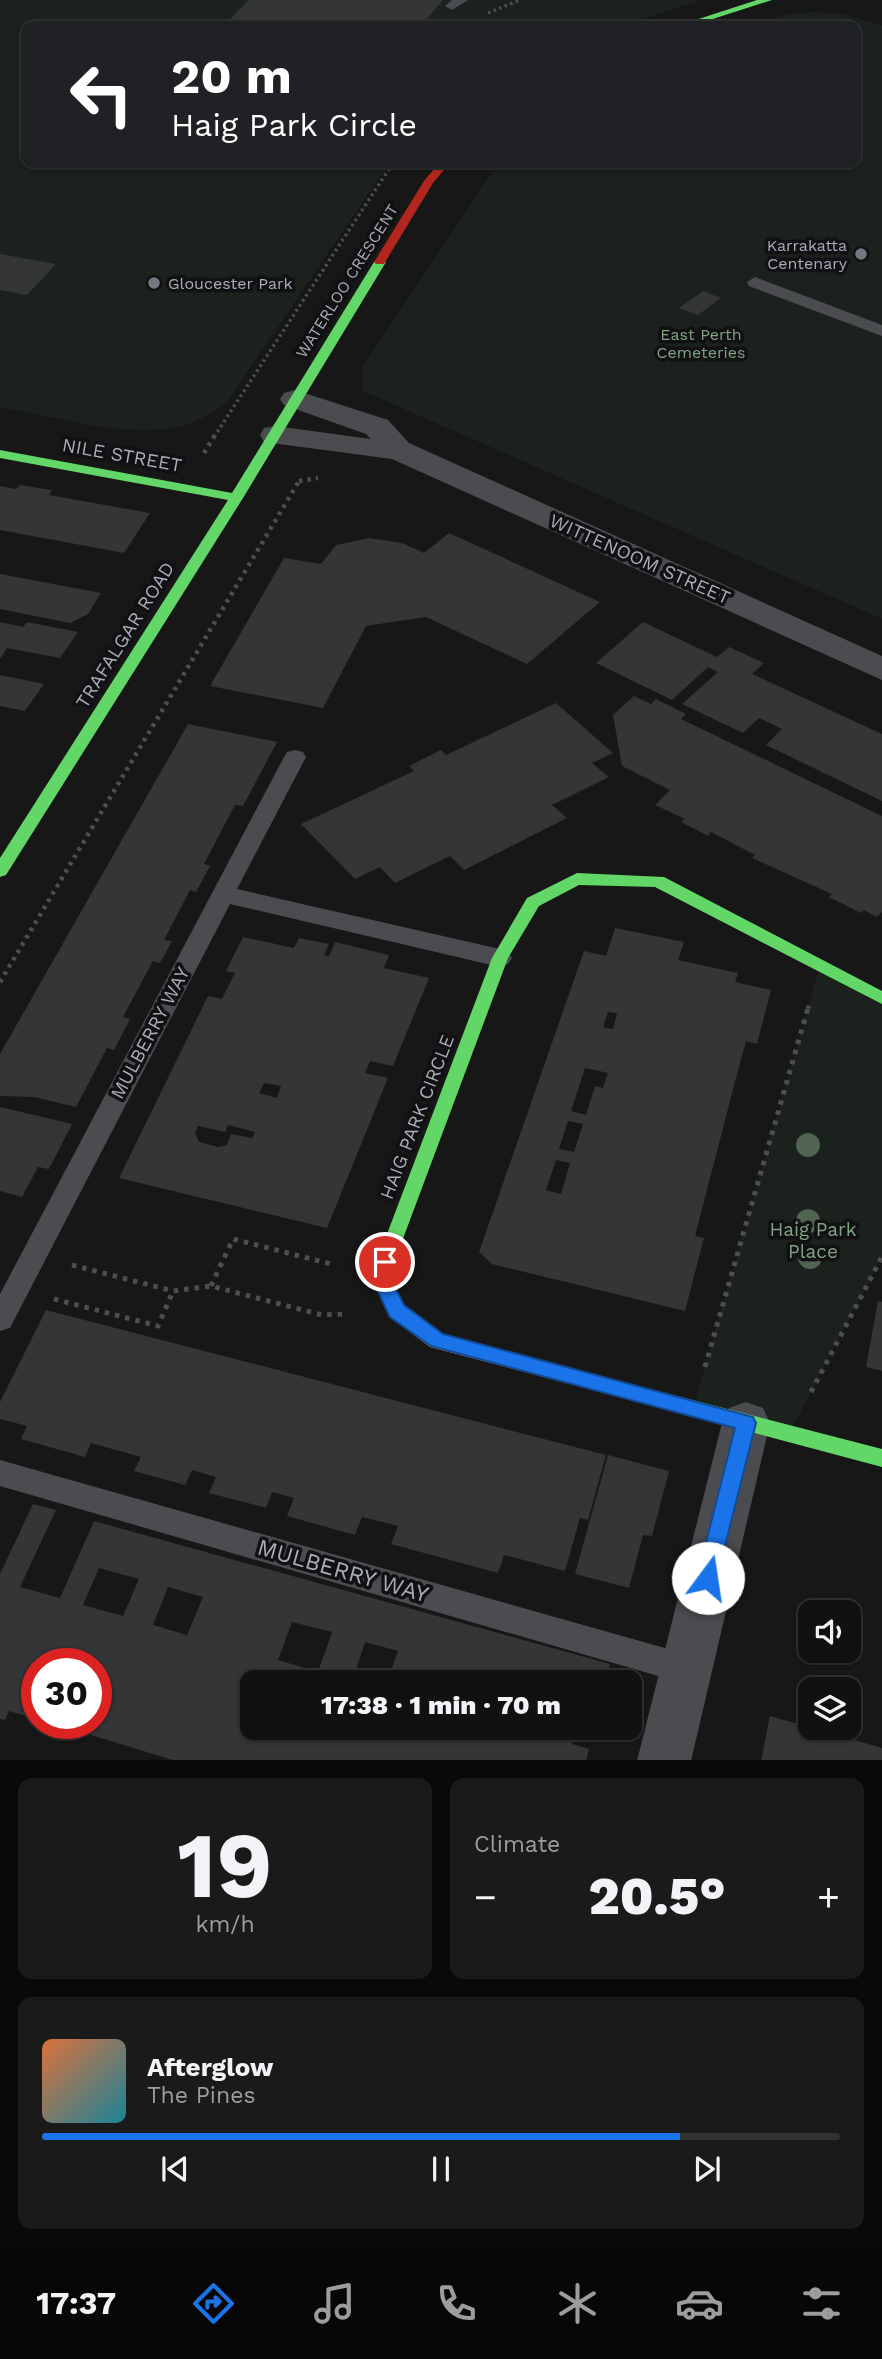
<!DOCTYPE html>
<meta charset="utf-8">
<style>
:root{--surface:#111;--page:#1a1a1a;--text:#f1f3f6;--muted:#9c9d9f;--line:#303131;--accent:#1a73e8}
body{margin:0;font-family:"Work Sans",sans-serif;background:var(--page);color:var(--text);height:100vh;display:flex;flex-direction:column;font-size:26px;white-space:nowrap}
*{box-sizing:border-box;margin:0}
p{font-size:23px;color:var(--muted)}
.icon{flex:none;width:38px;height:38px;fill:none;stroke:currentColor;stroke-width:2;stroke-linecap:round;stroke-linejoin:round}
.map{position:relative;height:1760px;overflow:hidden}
.drawer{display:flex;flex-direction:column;gap:18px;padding:18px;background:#090909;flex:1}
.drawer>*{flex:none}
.hud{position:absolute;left:21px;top:21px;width:840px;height:147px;border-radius:14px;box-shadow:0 2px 5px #0004,0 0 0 2px var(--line);background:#202124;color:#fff;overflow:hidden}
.buttons{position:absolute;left:798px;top:1600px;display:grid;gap:14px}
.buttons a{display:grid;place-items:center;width:63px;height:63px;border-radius:14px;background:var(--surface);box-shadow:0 2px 5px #0004,0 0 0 2px var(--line);font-size:35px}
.speed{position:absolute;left:21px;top:1648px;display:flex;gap:14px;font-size:35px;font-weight:700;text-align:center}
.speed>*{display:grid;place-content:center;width:91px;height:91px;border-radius:50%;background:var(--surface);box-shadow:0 2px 5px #0004,0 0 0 2px var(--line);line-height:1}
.speed .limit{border:10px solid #d22;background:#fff;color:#111}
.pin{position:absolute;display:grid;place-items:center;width:60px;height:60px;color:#fff;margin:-30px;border:4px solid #fff;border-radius:50%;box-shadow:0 2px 7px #0007}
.me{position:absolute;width:77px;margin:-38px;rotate:14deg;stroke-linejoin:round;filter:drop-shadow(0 0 5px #0008)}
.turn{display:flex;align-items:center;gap:24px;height:147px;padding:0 35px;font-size:32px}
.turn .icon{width:91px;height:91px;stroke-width:2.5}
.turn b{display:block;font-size:49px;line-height:60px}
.big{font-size:52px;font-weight:800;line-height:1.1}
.drawer .tile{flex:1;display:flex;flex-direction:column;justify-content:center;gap:10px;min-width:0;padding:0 24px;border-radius:14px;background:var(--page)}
.drawer .dial{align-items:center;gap:0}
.dial b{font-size:91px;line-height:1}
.song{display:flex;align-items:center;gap:21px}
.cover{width:84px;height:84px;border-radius:10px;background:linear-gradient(135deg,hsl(20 70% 55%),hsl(190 70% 35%))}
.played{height:7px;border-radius:4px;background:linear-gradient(90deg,var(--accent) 80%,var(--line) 80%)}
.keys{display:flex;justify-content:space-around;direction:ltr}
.heat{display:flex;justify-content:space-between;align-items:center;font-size:38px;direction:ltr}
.drawer .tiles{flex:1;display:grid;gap:18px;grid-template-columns:1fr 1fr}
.tile:last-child{grid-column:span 2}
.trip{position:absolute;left:240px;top:1670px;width:402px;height:70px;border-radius:14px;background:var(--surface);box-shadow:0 2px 5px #0004,0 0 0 2px var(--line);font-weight:800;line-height:70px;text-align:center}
.tab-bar{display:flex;height:112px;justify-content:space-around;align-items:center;background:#070707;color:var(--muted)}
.tab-bar .icon{width:49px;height:49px}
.tab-bar .active{color:var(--accent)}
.tab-bar b{font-size:32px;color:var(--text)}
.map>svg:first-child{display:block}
.green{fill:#1b211c}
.building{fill:#343537;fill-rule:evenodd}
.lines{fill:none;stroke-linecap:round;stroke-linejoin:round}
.path-far2{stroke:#4d4e52;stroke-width:3.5;stroke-dasharray:2.5 3.5;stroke-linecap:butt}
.path-far1{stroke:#4d4e52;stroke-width:4.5;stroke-dasharray:3.5 5;stroke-linecap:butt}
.path{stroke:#4d4e52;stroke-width:5;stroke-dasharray:4.5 6;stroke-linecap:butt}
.lane{fill:#4b4c50;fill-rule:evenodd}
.street{fill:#4b4c50;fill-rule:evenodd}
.fast{fill:#63d668;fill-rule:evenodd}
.slow{fill:#ff974d;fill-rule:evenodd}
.jam{fill:#b3261e;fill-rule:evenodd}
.tree{fill:#506451}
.route{fill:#1a73e8;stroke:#114b97;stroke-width:2}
.poi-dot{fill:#757880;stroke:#111113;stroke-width:2.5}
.labels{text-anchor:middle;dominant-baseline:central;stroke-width:7;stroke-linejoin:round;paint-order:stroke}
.far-poi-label{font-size:16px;fill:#a8adb8;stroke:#111113;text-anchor:end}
.far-street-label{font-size:16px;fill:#a8adb8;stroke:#111113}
.far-park-label{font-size:16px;fill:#7fa381;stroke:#111113}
.street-label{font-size:19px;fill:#a8adb8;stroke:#111113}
.park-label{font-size:19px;fill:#7fa381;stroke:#111113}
.near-street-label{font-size:23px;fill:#a8adb8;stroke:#111113}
</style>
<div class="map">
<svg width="882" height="1761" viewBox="0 0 882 1761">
<rect width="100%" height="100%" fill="#171717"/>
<g class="green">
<path d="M0 0H702L623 26H26V163H389L226 404C209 415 193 425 172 428 121 437 52 416 0 407Z"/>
<path d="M813 12 842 14 882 25V619L363 391 362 367 489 176 504 163H856V26H746L791 14Z"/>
<path d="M820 966 882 998V1257L789 1434 693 1408Z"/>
</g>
<g class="building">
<path d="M249 0H443L421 26H223Z"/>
<path d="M0 254 56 264 27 295 0 290Z"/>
<path d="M703 291 721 298 698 315 679 308Z"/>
<path d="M20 485 52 490 49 495 150 513 124 553 0 530V486L16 489Z"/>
<path d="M449 533 600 602 527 664 426 617 366 626 323 708 210 686 284 558 321 564 336 545 369 538 402 543 424 553Z"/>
<path d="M0 574 101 593 88 614 70 623 0 609Z"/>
<path d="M0 622 23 627 27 622 78 632 60 658 7 648 0 659Z"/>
<path d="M643 622 717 657 729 647 764 663 752 674 882 734V801L766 745 782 729 759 718 743 733 682 704 718 672 708 667 672 700 596 663Z"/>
<path d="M0 675 44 684 25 711 0 706Z"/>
<path d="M634 696 651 704 656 699 686 714 681 719 882 816V912L877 917 864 910 861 913 829 897 832 894 752 858 755 855 711 832 708 836 681 822 685 819 655 805 670 790 622 766 613 715Z"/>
<path d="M556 703 613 753 592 763 609 777 552 805 567 818 464 870 450 856 395 883 380 867 355 879 301 824 414 771 409 766 441 750 446 755Z"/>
<path d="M188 724 277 742 243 806 235 805 204 864 210 866 196 892 190 890 164 940 172 941 160 963 153 961 123 1017 130 1019 114 1050 107 1048 76 1107 34 1097 0 1096V1054Z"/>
<path d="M615 928 684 942 678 960 738 973 735 982 771 990 757 1044 746 1041 736 1078 695 1236 704 1238 685 1311 492 1264 479 1252 584 951 606 956ZM608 1012 617 1013 613 1029 603 1027ZM585 1068 608 1073 603 1088 595 1086 586 1115 571 1111ZM568 1121 583 1124 574 1152 559 1149ZM556 1160 570 1163 561 1194 546 1190Z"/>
<path d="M243 937 294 948 299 938 329 944 324 955 329 956 335 942 389 955 384 968 429 978 393 1066 370 1061 365 1073 388 1078 327 1228 119 1178 208 996 222 999 235 973 226 971ZM264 1083 281 1086 277 1098 259 1093ZM228 1125 255 1132 252 1138 231 1134 227 1145 218 1147 199 1142 195 1133 198 1126 225 1132Z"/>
<path d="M0 1107 72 1124 49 1169 38 1167 22 1197 0 1191Z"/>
<path d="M878 1301 882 1302V1371L866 1367Z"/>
<path d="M46 1310 606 1455 588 1520 580 1518 565 1571 504 1555 498 1573 391 1544 398 1526 362 1517 355 1535 287 1516 294 1498 272 1492 266 1508 209 1493 216 1477 192 1470 185 1485 134 1471 141 1457 91 1443 85 1457 21 1439 27 1426 0 1419V1402Z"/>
<path d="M608 1455 669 1471 652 1536 643 1535 629 1588 575 1574Z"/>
<path d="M33 1504 56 1510 20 1587 60 1598 94 1521 610 1664 606 1682H506L484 1676 482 1682H387L398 1651 365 1642 352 1682H252V1727H577L572 1744 589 1749 586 1761H176L55 1724H96V1664H37V1719L9 1711 5 1720 0 1719V1574ZM99 1568 139 1579 123 1616 83 1605ZM168 1587 203 1597 187 1635 153 1625ZM292 1622 332 1632 318 1672 278 1660Z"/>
<path d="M770 1716 882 1748V1761H761Z"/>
</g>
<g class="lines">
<g class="path-far2">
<path d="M488 13 520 0"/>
<path d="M630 26 646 21"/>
<path d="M214 437 389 169"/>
</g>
<g class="path-far1">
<path d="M204 453 215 435"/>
<path d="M299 481 318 478"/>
<path d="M0 982 299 481"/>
<path d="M808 1009 809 1005"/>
</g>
<g class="path">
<path d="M72 1265 173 1291 211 1286 322 1315 347 1314"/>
<path d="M211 1286 233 1239 335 1265"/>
<path d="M54 1299 158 1326 173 1291"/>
<path d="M705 1367 808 1008"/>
<path d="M811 1392 882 1257"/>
</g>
<g class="lane">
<path d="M452 0H468L452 10 445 6Z"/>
<path d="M755 277 882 325V336L749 286 747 282Z"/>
<path d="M295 750 303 752 306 757 237 889 500 949 508 952 512 958 508 964 500 967 230 904 10 1328 0 1331V1294L284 757 287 752Z"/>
<path d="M0 1460 686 1654 697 1659 701 1669 697 1679 686 1684 0 1486Z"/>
</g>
<g class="street">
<path d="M295 390 388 420 409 443 882 656V680L392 459 264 442 260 435 264 428 275 426 371 439 366 434 284 405 280 399 284 393Z"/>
<path d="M746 1402 763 1408 770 1423 691 1761H637L722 1423 729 1408Z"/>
</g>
<g class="fast">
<path d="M757 0H772L691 26H677Z"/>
<path d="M380 259 386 262 243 498 6 875 0 877V858L228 500 0 458V450L232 493 374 262Z"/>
<path d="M577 873 664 877 882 991V1004L655 887 579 885 539 906 508 958 389 1276 396 1291 394 1296 387 1299 380 1296 371 1276 492 958 527 898Z"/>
<path d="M627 1383 882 1449V1467L627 1399 620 1397 617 1391 620 1385Z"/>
</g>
<path class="slow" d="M387 1283 394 1286 404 1305 442 1334 627 1383 634 1385 637 1391 634 1397 627 1399 430 1347 390 1317 378 1291 380 1286Z"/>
<path class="jam" d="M439 163H450L433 183 384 264H376L374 262 424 181Z"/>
</g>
<g class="tree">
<circle cx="808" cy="1145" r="12"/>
<circle cx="808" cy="1221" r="12"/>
<circle cx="810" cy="1257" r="12"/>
</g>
<path class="route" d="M385 1254 392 1256 394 1262 389 1276 404 1305 443 1334 753 1417 756 1423 715 1585 708 1588 701 1585 697 1578 735 1428 431 1346 390 1317 387 1311 371 1276 379 1256Z"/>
<g class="poi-dot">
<circle cx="861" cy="254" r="7"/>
<circle cx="154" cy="283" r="7"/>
</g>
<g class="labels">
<g class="far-poi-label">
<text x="847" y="245">Karrakatta<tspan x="847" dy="18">Centenary</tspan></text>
<text x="168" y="283" text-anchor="start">Gloucester Park</text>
</g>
<g class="far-street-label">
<text transform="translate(347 281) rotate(-58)">WATERLOO CRESCENT</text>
</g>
<g class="far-park-label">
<text x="701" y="334">East Perth<tspan x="701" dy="18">Cemeteries</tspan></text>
</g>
<g class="street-label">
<text transform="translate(122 455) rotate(10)">NILE STREET</text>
<text transform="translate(640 559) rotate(24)">WITTENOOM STREET</text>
<text transform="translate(125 635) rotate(-58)">TRAFALGAR ROAD</text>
<text transform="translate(150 1033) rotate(-62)">MULBERRY WAY</text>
<text transform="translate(417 1117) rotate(-69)">HAIG PARK CIRCLE</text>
</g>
<g class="park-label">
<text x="813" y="1229">Haig Park<tspan x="813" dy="22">Place</tspan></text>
</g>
<g class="near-street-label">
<text transform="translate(343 1571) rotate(16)">MULBERRY WAY</text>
</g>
</g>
</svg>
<div class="buttons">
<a><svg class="icon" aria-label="sound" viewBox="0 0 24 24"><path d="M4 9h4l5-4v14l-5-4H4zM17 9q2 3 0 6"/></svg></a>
<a><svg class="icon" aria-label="layers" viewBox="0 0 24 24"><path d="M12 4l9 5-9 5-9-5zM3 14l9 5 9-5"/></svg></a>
</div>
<div class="speed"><div class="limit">30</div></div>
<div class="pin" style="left:385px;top:1262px;background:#d93025"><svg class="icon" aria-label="arrive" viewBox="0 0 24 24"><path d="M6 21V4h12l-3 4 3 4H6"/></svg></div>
<svg class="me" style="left:708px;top:1578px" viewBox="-20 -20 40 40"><circle r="19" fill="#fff"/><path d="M0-13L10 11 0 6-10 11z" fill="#1a73e8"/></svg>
<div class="trip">17:38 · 1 min · 70 m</div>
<div class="hud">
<div class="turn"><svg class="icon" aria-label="left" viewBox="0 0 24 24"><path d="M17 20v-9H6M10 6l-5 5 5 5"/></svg><div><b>20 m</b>Haig Park Circle</div></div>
</div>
</div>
<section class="drawer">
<div class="tiles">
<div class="tile dial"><b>19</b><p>km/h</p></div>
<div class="tile"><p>Climate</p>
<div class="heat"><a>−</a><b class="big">20.5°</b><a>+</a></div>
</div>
<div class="tile">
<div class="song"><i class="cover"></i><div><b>Afterglow</b><p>The Pines</p></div></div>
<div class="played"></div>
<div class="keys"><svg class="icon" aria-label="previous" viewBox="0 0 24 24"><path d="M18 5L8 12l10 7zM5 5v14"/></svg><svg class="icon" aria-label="pause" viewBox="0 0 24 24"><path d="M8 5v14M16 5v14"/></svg><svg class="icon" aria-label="next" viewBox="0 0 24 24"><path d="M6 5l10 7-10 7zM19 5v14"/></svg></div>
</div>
</div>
</section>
<nav class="tab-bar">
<b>17:37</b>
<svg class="icon active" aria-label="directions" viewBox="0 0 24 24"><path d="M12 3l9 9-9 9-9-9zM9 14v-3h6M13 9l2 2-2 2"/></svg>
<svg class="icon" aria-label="music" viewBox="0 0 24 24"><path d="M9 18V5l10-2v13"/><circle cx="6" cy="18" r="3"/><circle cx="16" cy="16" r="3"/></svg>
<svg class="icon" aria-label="phone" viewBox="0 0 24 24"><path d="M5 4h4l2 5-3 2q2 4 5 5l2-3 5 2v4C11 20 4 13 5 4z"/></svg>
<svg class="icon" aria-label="climate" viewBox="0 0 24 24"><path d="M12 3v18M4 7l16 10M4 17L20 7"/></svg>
<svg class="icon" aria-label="car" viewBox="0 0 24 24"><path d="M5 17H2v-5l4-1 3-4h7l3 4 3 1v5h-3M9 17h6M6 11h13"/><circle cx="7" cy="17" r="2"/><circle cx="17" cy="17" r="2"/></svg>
<svg class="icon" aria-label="filters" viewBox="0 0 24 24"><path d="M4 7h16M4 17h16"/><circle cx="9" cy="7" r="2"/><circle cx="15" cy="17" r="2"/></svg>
</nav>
